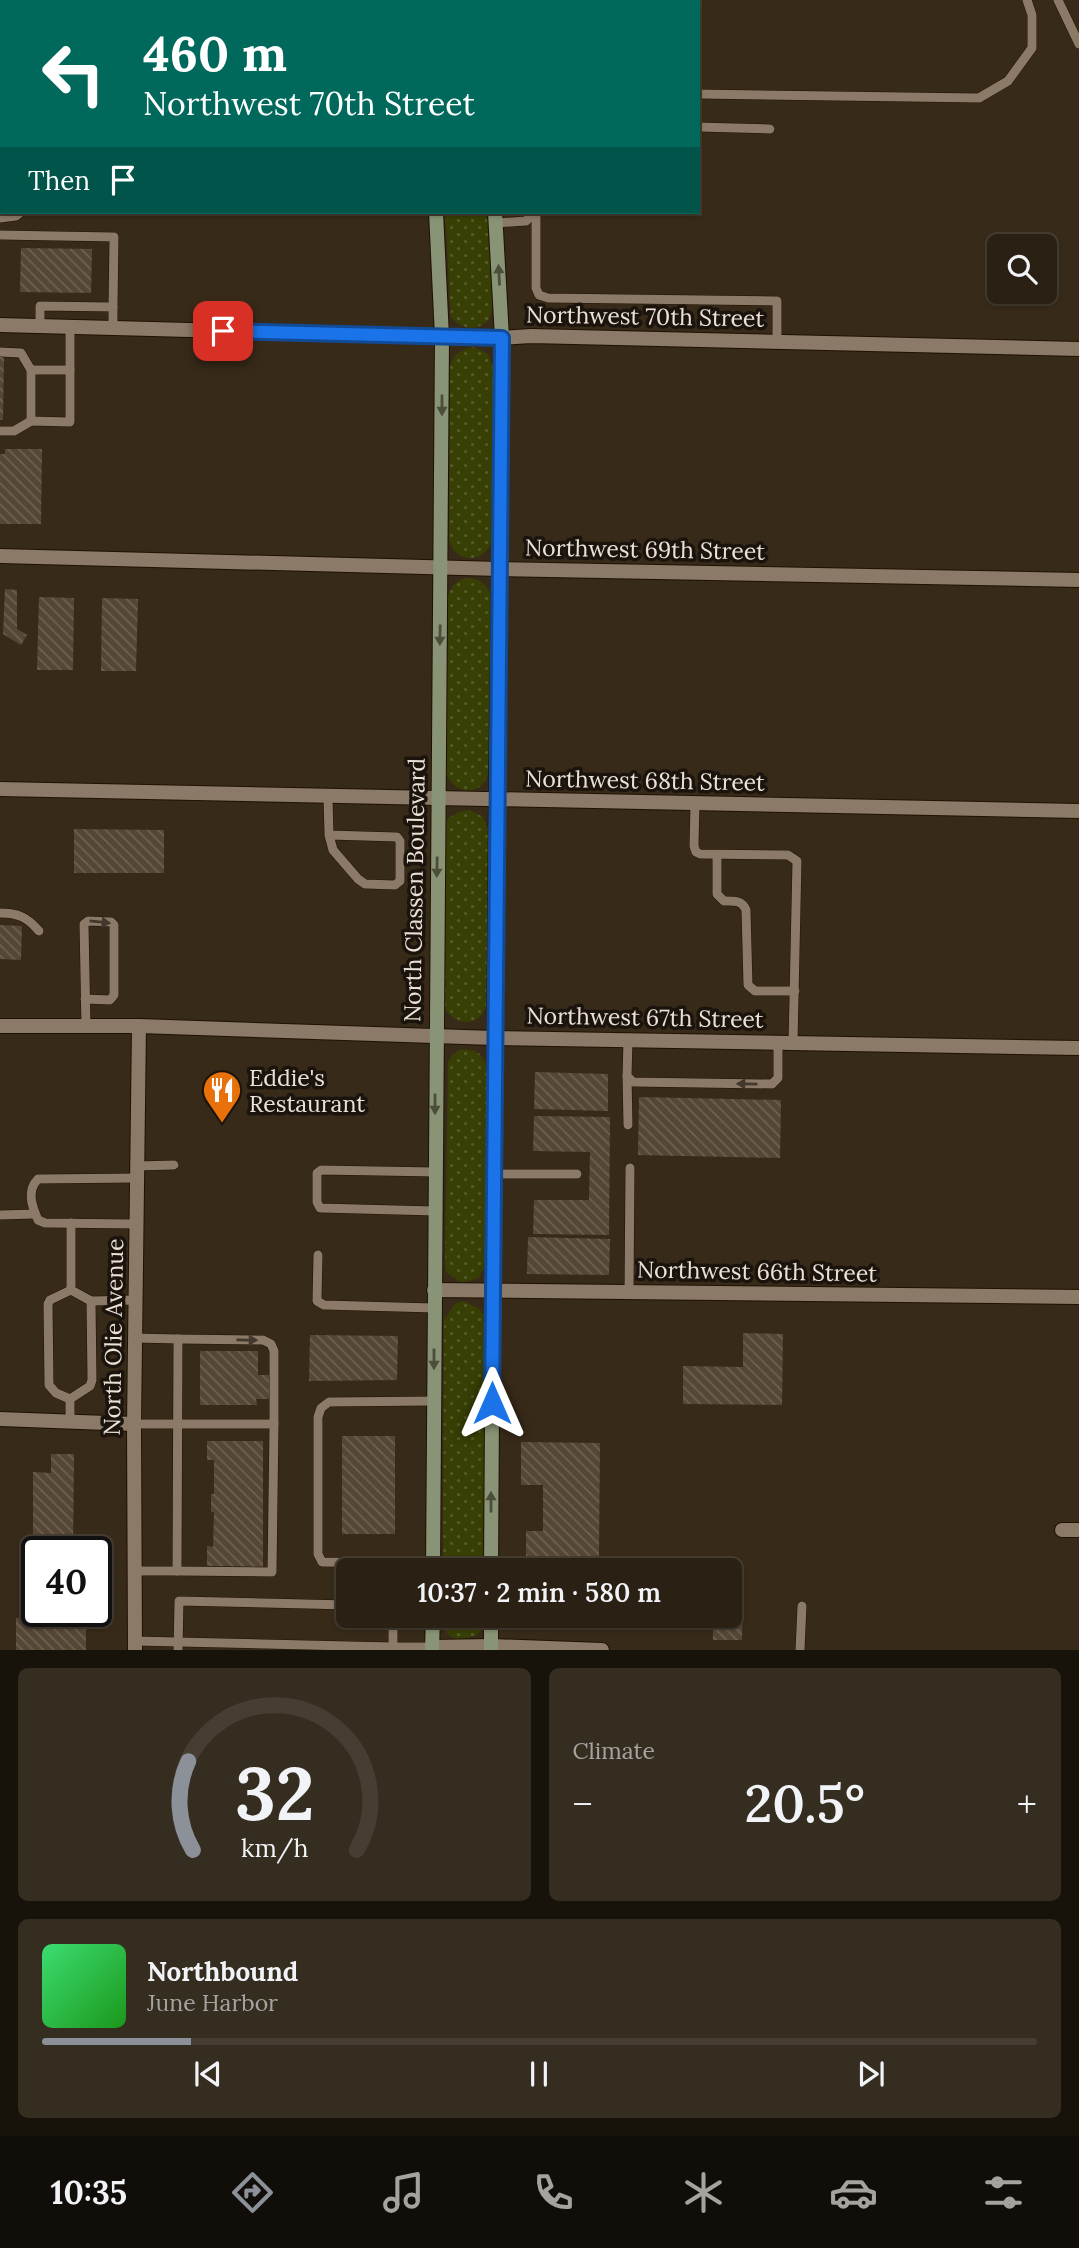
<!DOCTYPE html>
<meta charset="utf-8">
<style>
:root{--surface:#2a2013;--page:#362d21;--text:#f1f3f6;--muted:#a5a3a0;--line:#463e33;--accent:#8c9099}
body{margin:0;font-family:Lora,serif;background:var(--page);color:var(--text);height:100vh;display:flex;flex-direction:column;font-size:26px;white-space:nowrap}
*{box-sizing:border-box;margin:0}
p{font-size:23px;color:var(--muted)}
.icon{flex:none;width:38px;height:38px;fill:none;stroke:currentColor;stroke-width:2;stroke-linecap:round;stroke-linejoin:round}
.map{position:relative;height:1650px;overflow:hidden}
.drawer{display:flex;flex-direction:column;gap:18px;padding:18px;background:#17120a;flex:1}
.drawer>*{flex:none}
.hud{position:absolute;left:0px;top:0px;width:700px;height:214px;box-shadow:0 2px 5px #0004,0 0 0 2px var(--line);background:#00695c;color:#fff;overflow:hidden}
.controls{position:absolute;left:987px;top:234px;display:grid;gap:14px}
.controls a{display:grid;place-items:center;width:70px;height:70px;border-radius:10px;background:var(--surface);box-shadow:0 2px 5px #0004,0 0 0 2px var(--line);font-size:35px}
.speed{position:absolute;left:21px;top:1536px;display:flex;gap:14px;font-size:35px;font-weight:700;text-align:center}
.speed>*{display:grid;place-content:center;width:91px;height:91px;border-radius:50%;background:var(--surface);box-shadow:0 2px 5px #0004,0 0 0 2px var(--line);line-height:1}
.speed .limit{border:4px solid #111;border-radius:10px;background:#fff;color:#111}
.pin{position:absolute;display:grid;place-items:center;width:60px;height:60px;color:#fff;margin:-30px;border-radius:14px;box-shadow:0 4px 10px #0006}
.me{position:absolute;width:77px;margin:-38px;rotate:0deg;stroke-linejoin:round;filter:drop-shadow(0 0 5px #0008)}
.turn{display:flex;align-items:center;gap:24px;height:147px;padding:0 28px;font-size:32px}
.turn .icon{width:91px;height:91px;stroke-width:2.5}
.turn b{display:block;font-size:49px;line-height:60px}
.then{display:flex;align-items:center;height:66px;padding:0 28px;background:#0003;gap:14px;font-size:26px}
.big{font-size:52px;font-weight:600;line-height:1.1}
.drawer .widget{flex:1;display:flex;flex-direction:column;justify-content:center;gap:10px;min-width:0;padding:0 24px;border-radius:10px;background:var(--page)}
.drawer .dial{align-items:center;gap:0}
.dial svg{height:182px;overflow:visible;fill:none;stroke:var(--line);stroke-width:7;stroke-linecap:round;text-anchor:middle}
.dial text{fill:var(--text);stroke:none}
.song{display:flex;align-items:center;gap:21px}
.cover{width:84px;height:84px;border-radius:10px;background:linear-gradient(135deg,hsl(140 70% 55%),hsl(120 70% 35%))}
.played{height:7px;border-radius:4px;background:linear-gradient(90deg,var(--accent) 15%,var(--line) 15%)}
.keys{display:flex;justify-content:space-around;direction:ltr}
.heat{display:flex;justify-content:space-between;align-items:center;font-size:38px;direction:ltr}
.drawer .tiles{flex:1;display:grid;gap:18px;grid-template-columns:1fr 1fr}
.widget:last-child{grid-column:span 2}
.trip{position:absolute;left:336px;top:1558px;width:406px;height:70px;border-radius:10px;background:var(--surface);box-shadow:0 2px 5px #0004,0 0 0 2px var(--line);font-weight:600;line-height:70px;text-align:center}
.dock{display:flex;height:112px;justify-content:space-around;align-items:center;background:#110d08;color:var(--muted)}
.dock .icon{width:49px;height:49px}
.dock .selected{color:var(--accent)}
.dock b{font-size:32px;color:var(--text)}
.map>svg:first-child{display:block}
.grass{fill:url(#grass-dots)}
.building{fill:url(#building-back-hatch)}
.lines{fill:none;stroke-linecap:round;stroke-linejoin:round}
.lane-casing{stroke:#1f1203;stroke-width:10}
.street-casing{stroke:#1f1203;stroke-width:16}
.secondary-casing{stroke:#1f1203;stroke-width:16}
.lane{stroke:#8b7a67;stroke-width:9}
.street{stroke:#8b7a67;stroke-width:14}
.secondary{stroke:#889475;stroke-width:14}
.oneway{fill:#4c4e3b}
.oneway2{fill:#42382c}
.route-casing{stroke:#114b97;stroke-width:18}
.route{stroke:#1a73e8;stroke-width:12}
.labels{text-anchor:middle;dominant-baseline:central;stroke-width:7;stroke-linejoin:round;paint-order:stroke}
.street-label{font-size:23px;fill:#ebe1d7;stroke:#1a140c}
.poi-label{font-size:23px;fill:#ebe1d7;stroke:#1a140c;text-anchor:start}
</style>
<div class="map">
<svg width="1079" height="1650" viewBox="0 0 1079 1650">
<defs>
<pattern id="grass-dots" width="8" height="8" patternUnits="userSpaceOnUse" patternTransform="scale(1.75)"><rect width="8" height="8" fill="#383f04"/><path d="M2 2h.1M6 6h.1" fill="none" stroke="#555a28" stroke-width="1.8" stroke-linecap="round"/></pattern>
<pattern id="building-back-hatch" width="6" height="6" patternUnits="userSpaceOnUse" patternTransform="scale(1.75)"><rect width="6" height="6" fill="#564735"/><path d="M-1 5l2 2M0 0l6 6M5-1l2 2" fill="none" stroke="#6e6152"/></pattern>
</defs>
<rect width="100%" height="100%" fill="#382a19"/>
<g class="grass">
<path d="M445 212H487L493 306 489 320C476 332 462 330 451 317Z"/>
<path d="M474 347 488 354 493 368 492 541C484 564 455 564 449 540L450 366C454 353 462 349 474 347Z"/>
<path d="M470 578C482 580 487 585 491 596L488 775C480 798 452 794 446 772L448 597C451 585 457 579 470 578Z"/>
<path d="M470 810 483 817 488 829 486 1006C480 1027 455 1027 445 1008L446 828 447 819 461 811Z"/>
<path d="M459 1050C474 1049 482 1051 487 1067L485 1267 478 1278 462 1283 447 1273 445 1265 448 1062 452 1055Z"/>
<path d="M463 1301 480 1309 485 1318 484 1570H443L444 1320 455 1304Z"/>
<path d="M442 1615H484V1626L477 1635 457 1640C445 1634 442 1628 442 1615Z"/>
</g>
<g class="building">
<path d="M21 248 92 249 91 293 20 292Z"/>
<path d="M0 355H4L3 420H0Z"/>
<path d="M5 449H42L41 524H0V454H5Z"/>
<path d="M5 589 17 590V629L27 635 21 645 3 634Z"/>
<path d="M39 597 74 598 73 670H37Z"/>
<path d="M102 598 138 599 136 671H101Z"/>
<path d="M74 829 164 830V873H74Z"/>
<path d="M0 925 22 926 21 960 0 959Z"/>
<path d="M535 1072 608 1074V1111L534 1109Z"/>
<path d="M639 1097 781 1100 780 1158 638 1155Z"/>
<path d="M534 1116 610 1117 609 1235 533 1234 534 1200H589L590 1152 533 1151Z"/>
<path d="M528 1237 610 1239 609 1275 527 1274Z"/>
<path d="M743 1333 783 1334 782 1405 683 1404V1366L743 1367Z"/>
<path d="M310 1335 398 1336 397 1380 309 1381Z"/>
<path d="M200 1351H258V1375H270V1399H256L257 1405H200Z"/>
<rect x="342" y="1436" width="53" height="98"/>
<path d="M207 1441H263V1567L207 1566V1546L213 1547 214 1512H211V1494H214V1460H207Z"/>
<path d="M521 1442 600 1443 599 1556H526V1531H543V1485H521Z"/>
<path d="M51 1454H74L73 1552H37V1577H33V1472L51 1473Z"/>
<path d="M526 1563 603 1564V1570H526Z"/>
<path d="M730 1583H743L742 1640H713V1615H730Z"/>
<path d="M16 1618 86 1619V1650H16Z"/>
</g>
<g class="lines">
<g class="lane-casing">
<g id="lane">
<path d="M1058 0 1079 44"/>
<path d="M18 2V0"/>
<path d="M74 2V0"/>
<path d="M279 2V0"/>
<path d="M367 2V0"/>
<path d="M622 2 624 0"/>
<path d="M698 94 979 98 1008 81 1032 48V15L1027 0"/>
<path d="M698 127 770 129"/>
<path d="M536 212V288L539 295 548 298 777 301V341"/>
<path d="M0 218 16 216 21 212"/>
<path d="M496 223 526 221 535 212"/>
<path d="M0 235 114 237 113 307"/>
<path d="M40 326V306L113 307V328"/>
<path d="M0 352 21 353 31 370V421"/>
<path d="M31 370H70"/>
<path d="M0 431H14L31 421 70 422V327"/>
<path d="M328 797 329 835 333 850 358 879 365 884 395 885 400 881V841L397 837 329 835"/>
<path d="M695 803 694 846 696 852 700 854 788 855 797 861 793 1043"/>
<path d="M717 855V894L724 901C734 901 742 900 746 910L748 985 755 991H795"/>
<path d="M0 913C18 913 27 917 39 931"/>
<path d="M85 999 110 1000 114 995V925L111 922 88 921 84 924 86 1026"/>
<path d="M628 1040 627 1076 633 1082 772 1084 778 1078V1042"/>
<path d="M627 1076 628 1125"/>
<path d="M137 1166 174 1165"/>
<path d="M493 1174H577"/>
<path d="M435 1211 320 1208 317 1202V1173L321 1170 435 1172"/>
<path d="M0 1215 35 1214"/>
<path d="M137 1224 45 1223 38 1220C32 1206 26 1191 38 1179L137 1178"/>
<path d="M318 1255 317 1301 324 1305 434 1308"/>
<path d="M629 1292 630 1168"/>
<path d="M91 1301 136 1300"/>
<path d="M178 1339 263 1340 271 1344 274 1351V1424"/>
<path d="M70 1399 56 1393 49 1385 48 1304 50 1300 71 1290"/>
<path d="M70 1421V1399L90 1386 92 1380 91 1301 71 1290V1223"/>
<path d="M134 1424H274L272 1572 177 1571"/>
<path d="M433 1564 322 1562 318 1554V1417L321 1408 329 1402 434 1401"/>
<path d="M135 1571H177L178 1339 135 1338"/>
<path d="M135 1641 393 1647V1615"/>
<path d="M393 1647H432"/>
<path d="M178 1650 179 1601 348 1605"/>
<path d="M800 1650 802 1606"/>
</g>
</g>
<g class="street-casing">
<g id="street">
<path d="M0 101H2"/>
<path d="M0 325 502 338 531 336 1079 349"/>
<path d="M0 556 500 569 1079 580"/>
<path d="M0 789 1079 811"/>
<path d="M0 1026H139L494 1038 1079 1048"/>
<path d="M434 1290 1079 1297"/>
<path d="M0 1419 134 1424"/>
<path d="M1062 1530H1079"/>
<path d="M432 1647 491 1646 602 1650"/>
<path d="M135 1650 134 1424 139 1026"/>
</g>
</g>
<g class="secondary-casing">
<g id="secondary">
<path d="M413 0V2"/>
<path d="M472 0V2"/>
<path d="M433 1570 442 337 436 212"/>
<path d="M491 1570 496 800 502 338 495 212"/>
<path d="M432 1650 433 1615"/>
<path d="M491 1650V1615"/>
</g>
</g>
<use href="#lane" class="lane"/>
<use href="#street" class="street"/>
<use href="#secondary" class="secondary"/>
</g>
<defs><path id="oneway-solid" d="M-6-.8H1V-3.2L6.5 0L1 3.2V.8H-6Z" transform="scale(1.75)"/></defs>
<g class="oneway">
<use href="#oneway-solid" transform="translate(499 275) rotate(-93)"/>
<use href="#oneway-solid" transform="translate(442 405) rotate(90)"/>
<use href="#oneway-solid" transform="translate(440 635) rotate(91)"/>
<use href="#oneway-solid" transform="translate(437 867) rotate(91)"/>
<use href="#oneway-solid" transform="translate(435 1104) rotate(90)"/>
<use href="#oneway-solid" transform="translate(434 1359) rotate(90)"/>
<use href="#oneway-solid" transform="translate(491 1502) rotate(-90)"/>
</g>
<g class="oneway2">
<use href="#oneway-solid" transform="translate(100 922) rotate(6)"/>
<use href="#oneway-solid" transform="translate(747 1084) rotate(-179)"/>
<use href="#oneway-solid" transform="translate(247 1340) rotate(1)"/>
</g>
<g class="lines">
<g class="route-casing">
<path id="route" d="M223 331 502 338 492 1403"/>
</g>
<use href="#route" class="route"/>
</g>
<defs>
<g id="restaurant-pin" transform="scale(2.0125)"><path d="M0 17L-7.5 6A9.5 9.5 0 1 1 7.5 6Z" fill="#e8710a" stroke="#1a140c"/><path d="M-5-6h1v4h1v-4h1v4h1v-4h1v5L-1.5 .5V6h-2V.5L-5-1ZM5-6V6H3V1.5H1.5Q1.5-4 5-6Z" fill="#fff"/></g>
</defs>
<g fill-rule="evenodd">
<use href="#restaurant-pin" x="222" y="1090"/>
</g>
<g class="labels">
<g class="street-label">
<text transform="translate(645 316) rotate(1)">Northwest 70th Street</text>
<text transform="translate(645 549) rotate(1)">Northwest 69th Street</text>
<text transform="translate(645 780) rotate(1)">Northwest 68th Street</text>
<text transform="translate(414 890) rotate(-89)">North Classen Boulevard</text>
<text transform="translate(645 1017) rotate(1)">Northwest 67th Street</text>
<text transform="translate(757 1271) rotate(1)">Northwest 66th Street</text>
<text transform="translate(113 1337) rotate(-89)">North Olie Avenue</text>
</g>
<g class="poi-label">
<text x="249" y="1077">Eddie's<tspan x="249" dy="26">Restaurant</tspan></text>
</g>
</g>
</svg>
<div class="controls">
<a><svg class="icon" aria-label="search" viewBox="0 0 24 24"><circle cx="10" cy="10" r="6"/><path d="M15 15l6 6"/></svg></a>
</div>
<div class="speed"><div class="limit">40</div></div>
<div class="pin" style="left:223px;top:331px;background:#d93025"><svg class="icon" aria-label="arrive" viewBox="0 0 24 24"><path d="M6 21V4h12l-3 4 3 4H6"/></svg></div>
<svg class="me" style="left:492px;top:1403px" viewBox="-20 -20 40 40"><path d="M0-17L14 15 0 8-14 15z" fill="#1a73e8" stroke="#fff" stroke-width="4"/></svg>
<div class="trip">10:37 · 2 min · 580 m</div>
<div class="hud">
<div class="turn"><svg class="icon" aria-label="left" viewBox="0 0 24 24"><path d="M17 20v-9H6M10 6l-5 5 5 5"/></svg><div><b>460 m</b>Northwest 70th Street</div></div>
<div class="then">Then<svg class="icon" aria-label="arrive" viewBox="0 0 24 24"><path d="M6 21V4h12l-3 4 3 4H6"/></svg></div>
</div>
</div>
<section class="drawer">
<div class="tiles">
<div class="widget dial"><svg viewBox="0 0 100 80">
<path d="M14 69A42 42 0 1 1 86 69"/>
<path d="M14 69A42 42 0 0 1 12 30" stroke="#8c9099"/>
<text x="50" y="56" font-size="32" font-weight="700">32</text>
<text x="50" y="72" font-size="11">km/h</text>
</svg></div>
<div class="widget"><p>Climate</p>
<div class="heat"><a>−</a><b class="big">20.5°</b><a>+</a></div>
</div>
<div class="widget">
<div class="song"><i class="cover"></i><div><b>Northbound</b><p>June Harbor</p></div></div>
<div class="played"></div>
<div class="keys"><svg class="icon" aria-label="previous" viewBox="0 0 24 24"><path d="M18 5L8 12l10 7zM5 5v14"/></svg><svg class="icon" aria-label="pause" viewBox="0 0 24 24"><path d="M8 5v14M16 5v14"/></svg><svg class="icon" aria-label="next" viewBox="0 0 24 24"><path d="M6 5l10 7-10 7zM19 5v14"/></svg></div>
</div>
</div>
</section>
<nav class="dock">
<b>10:35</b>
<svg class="icon selected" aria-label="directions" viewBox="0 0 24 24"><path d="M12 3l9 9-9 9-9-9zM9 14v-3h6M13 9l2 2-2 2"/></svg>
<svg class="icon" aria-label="music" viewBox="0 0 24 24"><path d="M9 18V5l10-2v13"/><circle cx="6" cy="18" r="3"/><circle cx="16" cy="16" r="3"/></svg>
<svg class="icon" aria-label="phone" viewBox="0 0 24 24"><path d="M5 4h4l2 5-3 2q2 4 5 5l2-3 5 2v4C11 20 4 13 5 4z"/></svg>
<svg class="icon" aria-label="climate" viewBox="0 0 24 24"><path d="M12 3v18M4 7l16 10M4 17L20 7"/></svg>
<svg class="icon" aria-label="car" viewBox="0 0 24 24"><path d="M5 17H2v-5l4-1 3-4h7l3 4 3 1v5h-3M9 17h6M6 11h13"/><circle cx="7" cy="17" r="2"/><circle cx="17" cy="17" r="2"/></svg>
<svg class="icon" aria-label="filters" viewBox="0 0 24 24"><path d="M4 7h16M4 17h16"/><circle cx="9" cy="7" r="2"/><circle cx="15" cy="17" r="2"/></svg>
</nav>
